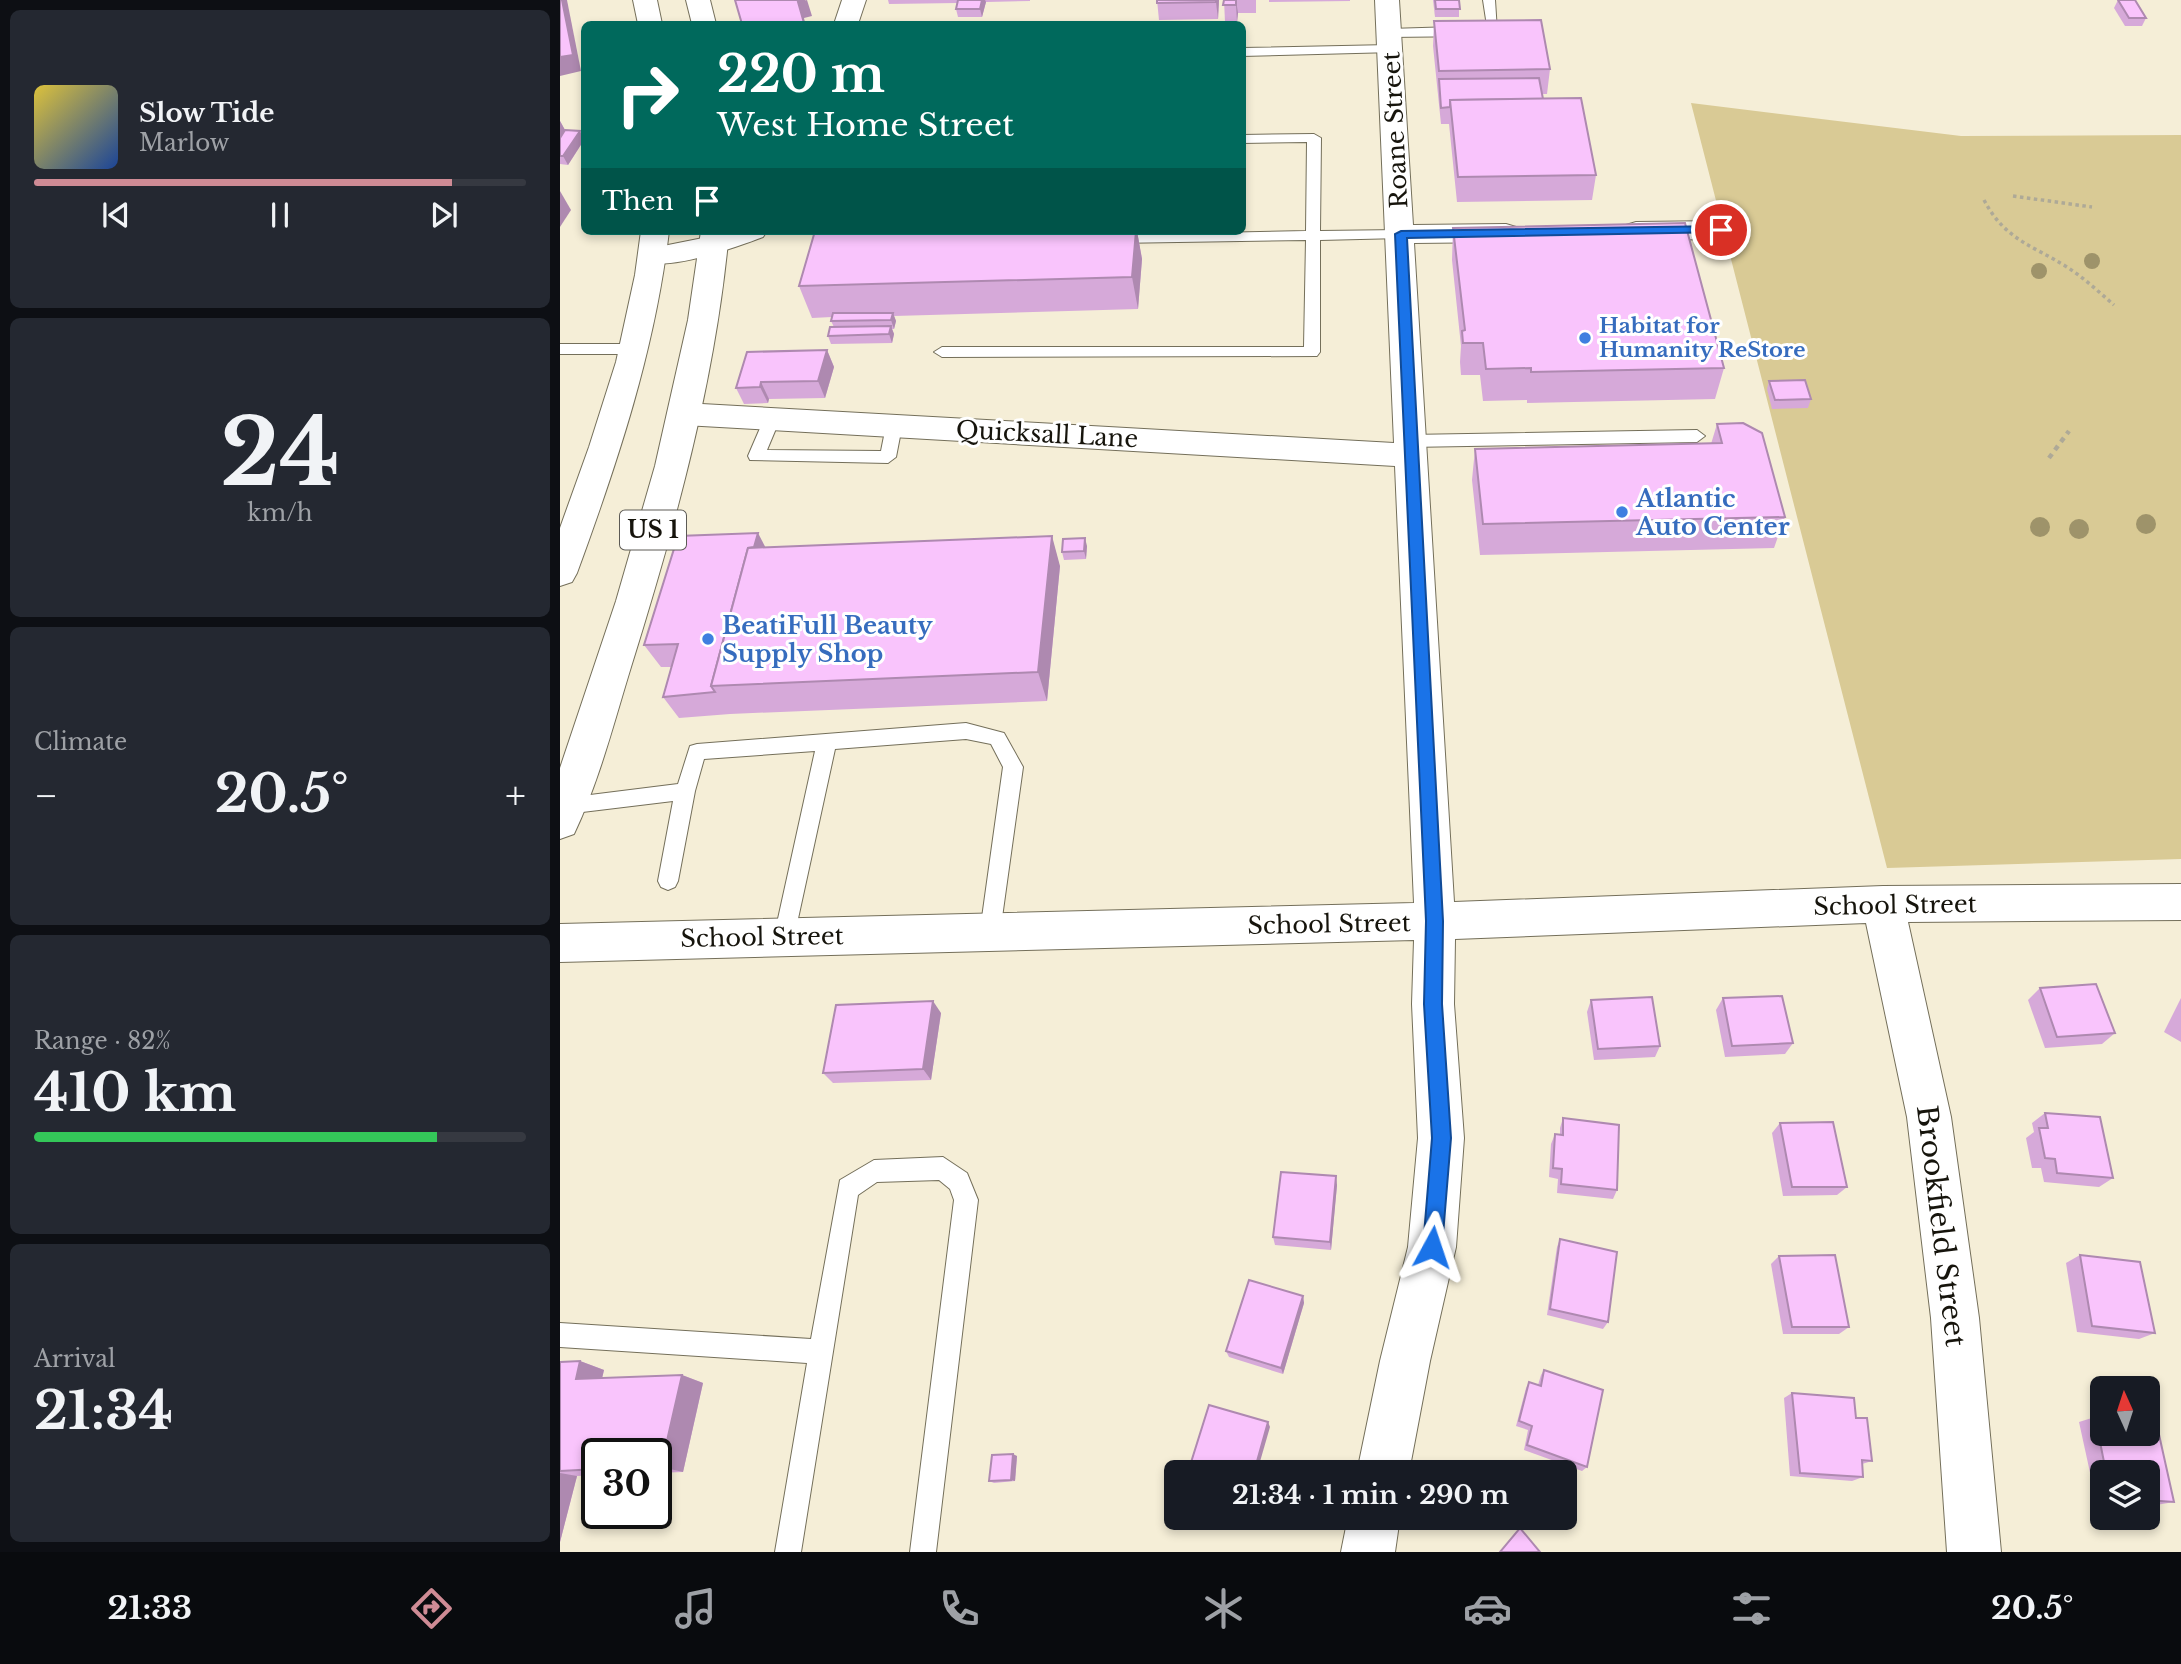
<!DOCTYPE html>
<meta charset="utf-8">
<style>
:root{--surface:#171b24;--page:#242831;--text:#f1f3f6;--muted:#9ea1a6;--line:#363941;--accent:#cf8b95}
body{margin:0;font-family:"Libre Baskerville",serif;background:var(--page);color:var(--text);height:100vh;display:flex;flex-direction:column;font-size:26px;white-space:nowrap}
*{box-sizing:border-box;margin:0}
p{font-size:23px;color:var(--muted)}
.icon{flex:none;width:38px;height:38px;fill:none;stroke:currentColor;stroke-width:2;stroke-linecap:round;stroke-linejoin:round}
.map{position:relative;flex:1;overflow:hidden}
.panel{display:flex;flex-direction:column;gap:10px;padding:10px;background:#0d0f14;width:560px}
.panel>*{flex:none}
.top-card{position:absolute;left:21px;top:21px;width:665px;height:214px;border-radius:10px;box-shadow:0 4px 10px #0003;background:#00695c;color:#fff;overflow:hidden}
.needle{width:46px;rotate:357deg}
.tools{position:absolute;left:1530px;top:1376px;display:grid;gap:14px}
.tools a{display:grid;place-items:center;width:70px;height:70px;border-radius:10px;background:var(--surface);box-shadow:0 4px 10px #0003;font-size:35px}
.speed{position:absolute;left:21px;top:1438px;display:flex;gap:14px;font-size:35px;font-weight:700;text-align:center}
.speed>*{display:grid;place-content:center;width:91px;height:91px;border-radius:50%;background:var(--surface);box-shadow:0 4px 10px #0003;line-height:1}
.speed .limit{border:4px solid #111;border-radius:10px;background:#fff;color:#111}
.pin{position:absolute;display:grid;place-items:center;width:60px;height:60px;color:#fff;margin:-30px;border:4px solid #fff;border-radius:50%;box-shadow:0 2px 7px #0007}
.me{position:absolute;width:77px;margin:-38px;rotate:5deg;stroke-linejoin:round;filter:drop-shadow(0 0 5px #0008)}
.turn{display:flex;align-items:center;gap:24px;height:147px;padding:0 21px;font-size:32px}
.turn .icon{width:91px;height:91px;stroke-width:2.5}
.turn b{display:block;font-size:49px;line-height:60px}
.then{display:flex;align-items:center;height:66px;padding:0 21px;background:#0003;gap:14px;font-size:26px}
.big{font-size:52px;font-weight:700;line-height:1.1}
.panel .widget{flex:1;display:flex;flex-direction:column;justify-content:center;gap:10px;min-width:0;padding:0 24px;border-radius:10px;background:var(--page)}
.panel .dial{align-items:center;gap:0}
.dial b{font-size:91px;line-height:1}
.song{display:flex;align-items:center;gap:21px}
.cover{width:84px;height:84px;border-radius:10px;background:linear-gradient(135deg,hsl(50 70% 55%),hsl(220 70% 35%))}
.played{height:7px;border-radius:4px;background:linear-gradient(90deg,var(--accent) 85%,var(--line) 85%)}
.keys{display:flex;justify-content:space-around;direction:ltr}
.heat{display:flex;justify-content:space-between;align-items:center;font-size:38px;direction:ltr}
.charge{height:10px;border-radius:5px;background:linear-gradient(90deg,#34c759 82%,var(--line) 0)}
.trip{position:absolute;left:604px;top:1460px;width:413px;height:70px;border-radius:10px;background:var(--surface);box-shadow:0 4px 10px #0003;font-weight:700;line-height:70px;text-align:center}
.menu{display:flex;height:112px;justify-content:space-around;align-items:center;background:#090b0e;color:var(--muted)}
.menu .icon{width:49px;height:49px}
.menu .active{color:var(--accent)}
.menu b{font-size:32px;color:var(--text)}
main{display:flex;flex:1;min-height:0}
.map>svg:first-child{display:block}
.green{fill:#d9ca95}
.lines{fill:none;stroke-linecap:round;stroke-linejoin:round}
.lane-casing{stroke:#746f5a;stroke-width:2}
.street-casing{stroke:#746f5a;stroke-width:2}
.primary-casing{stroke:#746f5a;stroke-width:2}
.path-far1{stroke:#aea997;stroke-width:3.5;stroke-dasharray:3.5 3.5;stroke-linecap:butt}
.path{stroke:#aea997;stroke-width:4.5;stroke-dasharray:5 5;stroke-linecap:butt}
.lane{fill:#fff;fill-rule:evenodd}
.street{fill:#fff;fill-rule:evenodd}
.primary{fill:#fff;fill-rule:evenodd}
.tree{fill:#9e936a}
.wall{fill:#d6a9d9}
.shaded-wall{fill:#ae89b0}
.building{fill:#f9c4fc;stroke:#ae89b0;stroke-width:2}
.route{fill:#1a73e8;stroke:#114b97;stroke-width:2}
.shop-dot{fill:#3f7fe0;stroke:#fff;stroke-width:2.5}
.labels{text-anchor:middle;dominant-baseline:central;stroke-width:6;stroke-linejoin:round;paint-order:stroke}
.far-shop-label{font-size:21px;font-weight:bold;fill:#366cbe;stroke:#fff;text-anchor:start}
.shield{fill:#fff;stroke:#5c5a55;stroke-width:2}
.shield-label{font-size:23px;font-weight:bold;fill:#16140c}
.street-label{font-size:24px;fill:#16140c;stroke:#fff}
.shop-label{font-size:24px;font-weight:bold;fill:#366cbe;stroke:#fff;text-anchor:start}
.near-street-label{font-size:28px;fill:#16140c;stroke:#fff}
</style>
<main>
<section class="panel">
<div class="widget">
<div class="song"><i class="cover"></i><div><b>Slow Tide</b><p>Marlow</p></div></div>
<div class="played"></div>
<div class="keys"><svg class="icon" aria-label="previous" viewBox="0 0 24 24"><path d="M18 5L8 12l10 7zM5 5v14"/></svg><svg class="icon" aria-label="pause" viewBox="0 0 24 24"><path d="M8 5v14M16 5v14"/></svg><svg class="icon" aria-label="next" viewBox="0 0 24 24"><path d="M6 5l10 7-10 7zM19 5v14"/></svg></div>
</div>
<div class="widget dial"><b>24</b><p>km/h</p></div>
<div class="widget"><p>Climate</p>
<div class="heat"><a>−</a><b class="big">20.5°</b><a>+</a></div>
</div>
<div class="widget"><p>Range · 82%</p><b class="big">410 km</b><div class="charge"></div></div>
<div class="widget"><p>Arrival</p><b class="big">21:34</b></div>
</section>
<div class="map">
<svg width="1621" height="1552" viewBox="0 0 1621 1552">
<rect width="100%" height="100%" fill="#f5eed7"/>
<path class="green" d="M1131 103 1401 136 1621 135V859L1327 868Z"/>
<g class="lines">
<g class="lane-casing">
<g id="lane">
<path d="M923 0H935L937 31 918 36 829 37 823 33 829 29 927 26Z"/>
<path d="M830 45 834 46V52L682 56V48Z"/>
<path d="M754 134 761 138 760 231 841 230 848 234 841 238 760 240V352L757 356 382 357 374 352 382 347H744L746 240 555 243 548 239 555 235 746 231 747 142 682 143V135Z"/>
<path d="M0 344H74L82 349 74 354H0Z"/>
<path d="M212 413 220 419 207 450 321 451 326 426 334 420 342 426 336 457 328 463 190 460 188 456 204 419Z"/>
<path d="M1137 430 1145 436 1137 442 849 447 841 441 849 435Z"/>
<path d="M406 723 444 733 463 767 440 932 437 939 430 941 423 939 420 932 443 767 431 744 406 739 275 749 234 937 231 944 224 946 217 944 214 937 255 751 144 759 135 791 118 881 115 887 108 890 101 887 98 881 113 801 6 814 0 812V800L6 798 118 784 130 746 137 744Z"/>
<path d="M383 1157 407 1173 418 1200 376 1552H350L394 1200 390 1189 379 1180 317 1182 298 1195 241 1552H215L247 1363 0 1347V1323L251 1339 280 1180 314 1160Z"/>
</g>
</g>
<g class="street-casing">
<g id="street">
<path d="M282 0H306L298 24H274Z"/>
<path d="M815 0H839L853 225 946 224 956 227 960 233 956 239 946 242 854 243 894 902 1323 886 1621 884V920L1348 922 1391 1117 1419 1318 1441 1552H1387L1371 1318 1347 1117 1306 923 895 939 894 1004 904 1138 896 1247 870 1361 849 1472H797L820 1361 848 1247 858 1138 852 1004 854 940 0 962V924L854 903 835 466 124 425 113 422 108 414 113 406 124 403 834 443Z"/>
<path d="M1161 221 1171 224 1175 230 1171 236 1161 239 1076 240 1066 237 1062 231 1066 225 1076 222Z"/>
<path d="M166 231H207L203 237C174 248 113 270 83 262L79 256 83 250 148 237Z"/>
<path d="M788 1517H840L835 1552H781Z"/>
</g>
</g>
<g class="primary-casing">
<g id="primary">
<path d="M73 0H97L102 24H78Z"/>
<path d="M126 0H150L156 24H132Z"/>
<path d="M81 231H109C95 350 58 461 17 573L12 582 0 586V528L29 447 56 362 75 275Z"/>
<path d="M141 231H169C156 379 115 526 71 667 54 722 39 782 14 834L0 839V768L56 601 95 466 128 320Z"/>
</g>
</g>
<g class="path-far1">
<path d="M1453 196 1532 207"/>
<path d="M1424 200C1445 240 1472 245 1507 267 1524 278 1539 292 1554 305"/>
</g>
<path class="path" d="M1489 458 1509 431"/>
<use href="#lane" class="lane"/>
<use href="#street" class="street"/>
<use href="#primary" class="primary"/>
</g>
<g class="tree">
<circle cx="1532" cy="261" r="8"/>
<circle cx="1479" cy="271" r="8"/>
<circle cx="1586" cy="524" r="10"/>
<circle cx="1480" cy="527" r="10"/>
<circle cx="1519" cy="529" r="10"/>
</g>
<g class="wall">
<path d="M328 0H470V1L426 2 422 17H398L396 9 397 3 329 4Z"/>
<path d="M597 0H659L658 19 599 20Z"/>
<path d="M664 0H696V13H678L677 22H665Z"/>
<path d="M709 0H790V1L709 2Z"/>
<path d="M873 0H899V17H875Z"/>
<path d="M1558 0 1586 18 1582 26H1565L1554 8Z"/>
<path d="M874 21 990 69 987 94H982L983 99 1036 175 1032 200 897 202 889 124H881L873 46Z"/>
<path d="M0 121 5 130 20 131 24 140 8 165 0 164Z"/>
<path d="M893 228 1164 368 1155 399 967 403V400L923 401 920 375H901L900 362 901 346 892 260Z"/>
<path d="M412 231H577L582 259 578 309 334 316 336 321 334 329H332L334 334 332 343 271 344 268 336 274 327 271 321 272 317 252 318 239 286 289 234Z"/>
<path d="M267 350 274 367 265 398 209 399 208 403 184 404 176 388Z"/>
<path d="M1209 381 1251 399 1248 408 1212 409 1207 389Z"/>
<path d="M1157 424 1225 517 1214 548 920 555 912 480 915 449 1151 444Z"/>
<path d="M527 546 526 559 504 560 502 552Z"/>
<path d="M205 547 500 566 487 701 170 714 119 718 103 697 111 667H101L84 645Z"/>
<path d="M1480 988 1555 1033 1542 1044 1485 1048 1468 1000Z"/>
<path d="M1163 998 1233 1043 1225 1054 1165 1057 1156 1010Z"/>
<path d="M1621 998V1042L1604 1032Z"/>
<path d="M1031 1000 1100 1046 1095 1057 1034 1060 1027 1012Z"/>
<path d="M381 1013 371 1080 273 1083 263 1073Z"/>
<path d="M1485 1113 1553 1178 1539 1187 1484 1182 1481 1168H1472L1466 1138 1474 1132 1472 1123Z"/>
<path d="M1003 1118 1057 1190 1053 1199 997 1193 998 1179 989 1177 991 1144 995 1134H1000V1128Z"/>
<path d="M1220 1123 1287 1187 1277 1195 1223 1196 1212 1133Z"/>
<path d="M777 1185 771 1250 715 1245 713 1237Z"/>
<path d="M1000 1239 1048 1322 1043 1329 987 1315 997 1247Z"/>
<path d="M1520 1255 1595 1333 1579 1339 1517 1332 1506 1263Z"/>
<path d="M1219 1256 1289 1327 1279 1334H1223L1211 1264Z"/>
<path d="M743 1296 744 1303 723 1374 669 1357 666 1351Z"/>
<path d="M20 1361 44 1370 42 1378 122 1375 143 1383 123 1472 96 1473V1454H37V1475L17 1476 0 1542V1362Z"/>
<path d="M984 1370 1027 1467 1022 1471 964 1450 968 1430 956 1426 966 1388 969 1382 978 1385 981 1375Z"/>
<path d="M1232 1393 1296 1418 1312 1461 1302 1464 1303 1477 1292 1481 1230 1476 1224 1398Z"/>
<path d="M1535 1417 1542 1418V1433H1587V1421H1596L1614 1502 1596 1505 1587 1504V1472H1542V1501L1536 1500 1519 1422Z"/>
<path d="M457 1456 455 1481 434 1483 429 1481Z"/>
</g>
<g class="shaded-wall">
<path d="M0 0H7L21 71 0 76Z"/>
<path d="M247 0 252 16 244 18 245 24H236L238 2Z"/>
<path d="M422 0H425L426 2 422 17 420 9Z"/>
<path d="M656 0H659L658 19 656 2Z"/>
<path d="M676 0 678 13 677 22 676 5Z"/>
<path d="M0 121 10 139 0 153Z"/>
<path d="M20 131 24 140 8 165 3 156Z"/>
<path d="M0 191 11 210 0 227Z"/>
<path d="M576 231H577L582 259 578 309 572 277Z"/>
<path d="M333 313 336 321 334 329 331 320Z"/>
<path d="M331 326 334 334 332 343 329 334Z"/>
<path d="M267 350 274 367 265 398 258 381Z"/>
<path d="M201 382 209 399 208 403 200 387Z"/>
<path d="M198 533 210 556 157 685Z"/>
<path d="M492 536 500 566 487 701 478 672Z"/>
<path d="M525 538 527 546 526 559 524 551Z"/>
<path d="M373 1001 381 1013 371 1080 363 1069Z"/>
<path d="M776 1176 777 1185 771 1250 770 1242Z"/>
<path d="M743 1296 744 1303 723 1374 721 1368Z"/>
<path d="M20 1361 44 1370 40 1387 16 1379Z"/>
<path d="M122 1375 143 1383 123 1472 101 1467Z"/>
<path d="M708 1422 710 1427 697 1472H694Z"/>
<path d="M453 1454 457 1456 455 1481 451 1480Z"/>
<path d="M0 1473 17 1476 0 1542Z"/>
</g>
<g class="building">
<path d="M0 0H2L13 55 0 57Z"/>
<path d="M175 0H245L238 2 244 23 236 24H182Z"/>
<path d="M398 0H422L420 9H396Z"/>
<path d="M597 0H656V2L597 3Z"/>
<path d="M664 0H676V5H663Z"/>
<path d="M875 0H899L900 9H876Z"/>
<path d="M1558 0H1575L1586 18H1569Z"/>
<path d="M981 20 990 69 879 71 874 21Z"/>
<path d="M979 78 983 99 890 100V107L881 108 879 79Z"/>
<path d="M1021 98 1036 175 898 177 890 100Z"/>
<path d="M5 130 20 131 3 156H0V138Z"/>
<path d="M1125 223 1164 368 971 372V368L926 369 923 343H903L902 331 905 330 893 228Z"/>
<path d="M255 231H287L286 234 412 231H576L572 277 239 286Z"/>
<path d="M273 313H333L331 320 271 321Z"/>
<path d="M331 326 329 334 268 336 270 327Z"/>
<path d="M267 350 258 381 201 382 200 387 176 388 187 352Z"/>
<path d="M1245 380 1251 399 1215 400 1209 381Z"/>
<path d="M1183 423 1202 433 1225 517 923 524 915 449 1162 443 1157 424Z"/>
<path d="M198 533 194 547 188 548 151 686 155 692 103 697 118 644 84 645 118 536Z"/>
<path d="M492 536 478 672 151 686 188 548Z"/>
<path d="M525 538 524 551 502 552 503 539Z"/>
<path d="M1536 984 1555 1033 1497 1037 1480 988Z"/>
<path d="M1222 996 1233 1043 1172 1046 1163 998Z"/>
<path d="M1092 997 1100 1046 1038 1049 1031 1000Z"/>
<path d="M373 1001 363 1069 263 1073 276 1005Z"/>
<path d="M1485 1113 1540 1117 1553 1178 1497 1173 1495 1159 1485 1158 1479 1128H1488Z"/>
<path d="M1003 1118 1059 1125 1057 1190 1001 1184 1002 1169 993 1168 995 1134 1003 1135Z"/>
<path d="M1273 1122 1287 1187H1232L1220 1123Z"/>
<path d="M721 1172 776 1176 770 1242 713 1237Z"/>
<path d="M1000 1239 1057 1252 1048 1322 990 1309Z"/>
<path d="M1275 1255 1289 1327H1232L1219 1256Z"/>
<path d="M1520 1255 1580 1262 1595 1333 1532 1326Z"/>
<path d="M689 1280 743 1296 721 1368 666 1351Z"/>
<path d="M20 1361 16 1379 122 1375 101 1467H96V1454H37V1469L0 1471V1362Z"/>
<path d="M984 1370 1043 1390 1027 1467 967 1445 972 1426 959 1421 969 1382 981 1386Z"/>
<path d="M1232 1393 1294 1398 1296 1418H1307L1312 1461 1302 1460 1303 1477 1240 1473Z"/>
<path d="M649 1405 708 1422 694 1472H628Z"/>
<path d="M1535 1417 1542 1418V1433H1587V1421H1596L1614 1502 1587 1500V1472H1546Z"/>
<path d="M453 1454 451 1480 429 1481 432 1455Z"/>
<path d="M960 1528 980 1552H940Z"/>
</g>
<path class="route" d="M1161 226 1165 227V232L847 238 883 921 882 1004 891 1138 882 1247 879 1254 872 1257 865 1254 863 1247 872 1138 864 1004 866 921 835 234 841 231Z"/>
<g class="shop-dot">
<circle cx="1025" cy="338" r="7"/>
<circle cx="1062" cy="512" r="7"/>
<circle cx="148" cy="639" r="7"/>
</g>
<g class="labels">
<g class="far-shop-label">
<text x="1039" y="326">Habitat for<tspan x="1039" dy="24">Humanity ReStore</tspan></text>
</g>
<rect class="shield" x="60" y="510.5" width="66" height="39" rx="5"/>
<g class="shield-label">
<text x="93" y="530">US 1</text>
</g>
<g class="street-label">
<text transform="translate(835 130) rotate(-93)">Roane Street</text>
<text transform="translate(487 434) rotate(3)">Quicksall Lane</text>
<text transform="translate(1335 905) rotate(-1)">School Street</text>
<text transform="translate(769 924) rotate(-1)">School Street</text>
<text transform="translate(202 937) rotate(-1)">School Street</text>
</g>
<g class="shop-label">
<text x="1076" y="498">Atlantic<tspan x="1076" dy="28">Auto Center</tspan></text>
<text x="162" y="625">BeatiFull Beauty<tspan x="162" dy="28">Supply Shop</tspan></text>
</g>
<g class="near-street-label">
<text transform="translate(1381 1226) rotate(83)">Brookfield Street</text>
</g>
</g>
</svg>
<div class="tools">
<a><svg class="needle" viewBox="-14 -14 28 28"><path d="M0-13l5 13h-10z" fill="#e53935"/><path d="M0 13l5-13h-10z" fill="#9ea1a6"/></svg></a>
<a><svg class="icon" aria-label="layers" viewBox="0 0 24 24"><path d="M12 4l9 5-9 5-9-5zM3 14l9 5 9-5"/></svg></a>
</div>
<div class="speed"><div class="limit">30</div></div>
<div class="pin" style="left:1161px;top:230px;background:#d93025"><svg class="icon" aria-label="arrive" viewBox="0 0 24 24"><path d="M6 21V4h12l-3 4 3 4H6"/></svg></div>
<svg class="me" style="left:872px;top:1247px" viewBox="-20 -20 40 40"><path d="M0-17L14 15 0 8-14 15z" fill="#1a73e8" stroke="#fff" stroke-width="4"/></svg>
<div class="trip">21:34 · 1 min · 290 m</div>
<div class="top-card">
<div class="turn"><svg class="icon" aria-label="right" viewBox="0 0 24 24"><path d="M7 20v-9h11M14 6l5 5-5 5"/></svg><div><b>220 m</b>West Home Street</div></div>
<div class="then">Then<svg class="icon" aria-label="arrive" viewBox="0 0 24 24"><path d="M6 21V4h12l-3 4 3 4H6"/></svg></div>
</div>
</div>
</main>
<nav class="menu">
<b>21:33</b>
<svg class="icon active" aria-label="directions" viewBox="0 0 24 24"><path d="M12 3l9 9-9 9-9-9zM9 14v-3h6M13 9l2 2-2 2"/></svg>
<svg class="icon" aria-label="music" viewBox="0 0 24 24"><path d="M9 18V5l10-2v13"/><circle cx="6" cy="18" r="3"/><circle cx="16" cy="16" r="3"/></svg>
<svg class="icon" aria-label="phone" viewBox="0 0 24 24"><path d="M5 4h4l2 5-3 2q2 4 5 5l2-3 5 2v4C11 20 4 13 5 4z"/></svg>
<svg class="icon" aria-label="climate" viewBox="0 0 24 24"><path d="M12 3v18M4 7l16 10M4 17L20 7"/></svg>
<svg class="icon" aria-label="car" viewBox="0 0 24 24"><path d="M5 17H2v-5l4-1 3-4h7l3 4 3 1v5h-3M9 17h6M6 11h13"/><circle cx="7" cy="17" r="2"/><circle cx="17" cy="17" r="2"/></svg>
<svg class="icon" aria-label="filters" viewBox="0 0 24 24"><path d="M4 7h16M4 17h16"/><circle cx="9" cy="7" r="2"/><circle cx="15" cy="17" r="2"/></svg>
<b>20.5°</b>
</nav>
